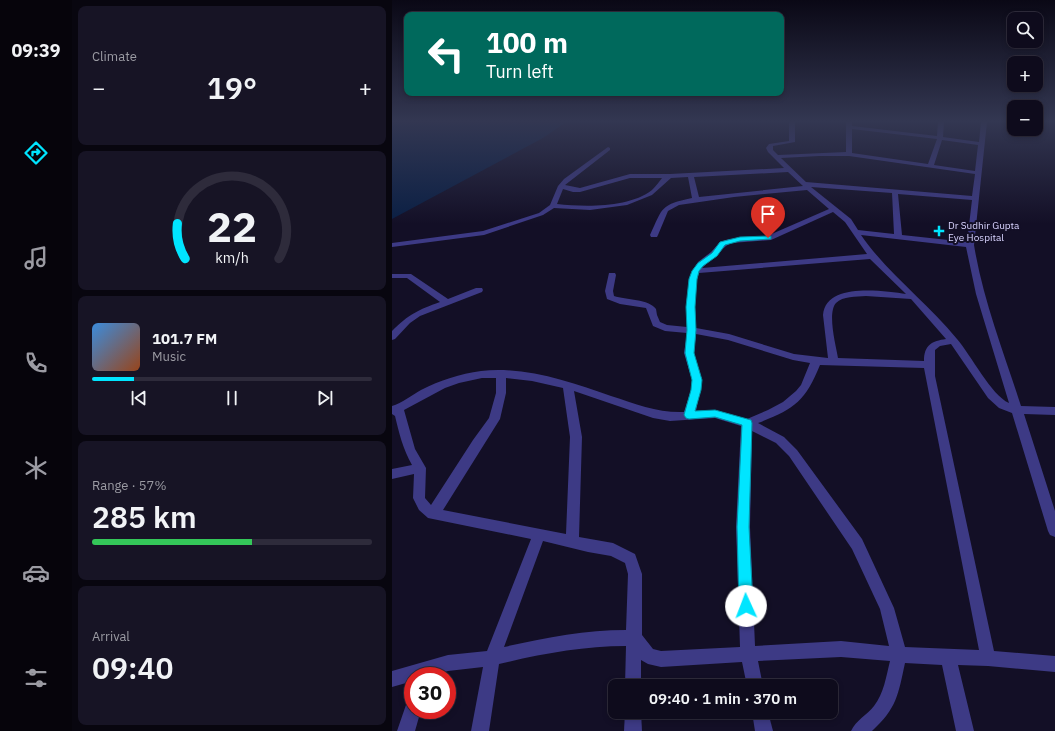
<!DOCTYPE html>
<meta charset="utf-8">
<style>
:root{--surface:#0e0b1c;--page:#171425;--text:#f1f3f6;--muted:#9b9ba3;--line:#2e2b3b;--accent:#00e5ff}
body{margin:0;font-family:"IBM Plex Sans",sans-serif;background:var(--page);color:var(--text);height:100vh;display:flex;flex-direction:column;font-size:15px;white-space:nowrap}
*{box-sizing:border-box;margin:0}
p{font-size:13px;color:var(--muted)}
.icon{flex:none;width:22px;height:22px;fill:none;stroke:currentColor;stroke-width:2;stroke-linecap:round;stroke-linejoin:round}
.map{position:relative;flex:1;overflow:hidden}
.side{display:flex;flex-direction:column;gap:6px;padding:6px;background:#08060f;width:320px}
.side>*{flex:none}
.hud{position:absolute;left:12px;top:12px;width:380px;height:84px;border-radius:8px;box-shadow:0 2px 6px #0003,0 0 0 1px var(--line);background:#00695c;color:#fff;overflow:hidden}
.fabs{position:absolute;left:615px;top:12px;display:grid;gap:8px}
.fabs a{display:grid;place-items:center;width:36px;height:36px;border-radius:8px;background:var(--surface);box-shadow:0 2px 6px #0003,0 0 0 1px var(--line);font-size:20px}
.speed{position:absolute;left:12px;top:667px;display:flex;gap:8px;font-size:20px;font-weight:700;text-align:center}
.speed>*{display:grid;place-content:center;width:52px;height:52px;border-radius:50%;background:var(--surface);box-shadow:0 2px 6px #0003,0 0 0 1px var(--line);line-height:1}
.speed .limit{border:6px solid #d22;background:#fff;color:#111}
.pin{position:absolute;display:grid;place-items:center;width:34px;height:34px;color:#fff;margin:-41px -17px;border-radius:50% 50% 50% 0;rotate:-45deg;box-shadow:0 0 4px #0007}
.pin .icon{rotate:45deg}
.me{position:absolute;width:44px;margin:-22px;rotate:358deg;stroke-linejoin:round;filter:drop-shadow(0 0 3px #0008)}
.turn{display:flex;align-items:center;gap:14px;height:84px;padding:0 16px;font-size:18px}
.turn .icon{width:52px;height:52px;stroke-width:2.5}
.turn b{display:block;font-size:28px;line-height:34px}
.big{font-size:30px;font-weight:600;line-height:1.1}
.side .card{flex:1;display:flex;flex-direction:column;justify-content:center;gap:6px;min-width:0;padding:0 14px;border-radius:8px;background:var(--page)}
.side .dial{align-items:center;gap:0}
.dial svg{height:104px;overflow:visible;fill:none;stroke:var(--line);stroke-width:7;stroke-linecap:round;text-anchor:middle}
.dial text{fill:var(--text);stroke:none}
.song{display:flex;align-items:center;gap:12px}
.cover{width:48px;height:48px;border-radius:6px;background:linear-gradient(135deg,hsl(210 70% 55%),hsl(20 70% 35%))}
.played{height:4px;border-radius:2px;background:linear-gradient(90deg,var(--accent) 15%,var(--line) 15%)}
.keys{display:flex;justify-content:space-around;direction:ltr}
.heat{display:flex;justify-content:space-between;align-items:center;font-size:22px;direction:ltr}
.charge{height:6px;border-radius:3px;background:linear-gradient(90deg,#34c759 57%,var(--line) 0)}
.trip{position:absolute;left:216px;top:679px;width:230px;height:40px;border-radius:8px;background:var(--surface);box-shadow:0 2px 6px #0003,0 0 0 1px var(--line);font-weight:600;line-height:40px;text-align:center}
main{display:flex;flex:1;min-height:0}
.dock{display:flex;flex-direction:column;width:72px;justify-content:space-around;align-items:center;background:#06040b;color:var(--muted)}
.dock .icon{width:28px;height:28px}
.dock .on{color:var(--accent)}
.dock b{font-size:18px;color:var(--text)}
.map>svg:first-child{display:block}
.water{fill:#0a1f44}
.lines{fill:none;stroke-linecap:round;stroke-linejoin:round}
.minor{fill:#3d3a85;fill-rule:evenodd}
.route{fill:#00e5ff;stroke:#0095a6}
.poi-dot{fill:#00e5ff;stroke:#130f26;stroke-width:1.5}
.labels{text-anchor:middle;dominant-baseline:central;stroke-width:4;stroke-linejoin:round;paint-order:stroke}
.far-poi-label{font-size:10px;fill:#d9d4ff;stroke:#130f26;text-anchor:start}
</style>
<main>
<nav class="dock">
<b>09:39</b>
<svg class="icon on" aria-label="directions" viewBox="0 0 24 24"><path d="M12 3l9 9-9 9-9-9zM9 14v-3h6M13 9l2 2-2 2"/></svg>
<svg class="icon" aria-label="music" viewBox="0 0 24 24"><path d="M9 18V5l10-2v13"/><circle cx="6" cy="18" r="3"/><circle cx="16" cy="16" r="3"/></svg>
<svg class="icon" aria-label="phone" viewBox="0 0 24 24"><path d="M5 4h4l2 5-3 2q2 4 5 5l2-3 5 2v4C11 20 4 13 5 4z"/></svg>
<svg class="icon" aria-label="climate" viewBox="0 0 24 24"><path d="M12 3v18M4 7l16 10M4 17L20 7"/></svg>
<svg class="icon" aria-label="car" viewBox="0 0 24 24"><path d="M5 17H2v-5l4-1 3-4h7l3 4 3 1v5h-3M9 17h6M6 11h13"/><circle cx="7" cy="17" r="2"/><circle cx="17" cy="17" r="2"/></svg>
<svg class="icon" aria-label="filters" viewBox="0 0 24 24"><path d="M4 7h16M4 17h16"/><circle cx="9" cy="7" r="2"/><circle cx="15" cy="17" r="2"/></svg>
</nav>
<section class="side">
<div class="card"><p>Climate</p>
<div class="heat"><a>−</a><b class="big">19°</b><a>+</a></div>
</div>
<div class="card dial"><svg viewBox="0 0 100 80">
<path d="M14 69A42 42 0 1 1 86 69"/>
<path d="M14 69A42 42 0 0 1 8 42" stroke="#00e5ff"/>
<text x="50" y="56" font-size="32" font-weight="700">22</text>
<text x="50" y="72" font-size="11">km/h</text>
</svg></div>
<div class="card">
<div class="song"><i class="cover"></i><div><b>101.7 FM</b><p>Music</p></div></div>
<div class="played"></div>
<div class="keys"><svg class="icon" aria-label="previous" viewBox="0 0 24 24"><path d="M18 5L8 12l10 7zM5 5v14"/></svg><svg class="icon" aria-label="pause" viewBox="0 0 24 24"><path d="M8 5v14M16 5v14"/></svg><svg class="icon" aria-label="next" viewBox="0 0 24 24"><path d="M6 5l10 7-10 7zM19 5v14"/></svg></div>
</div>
<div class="card"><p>Range · 57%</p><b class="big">285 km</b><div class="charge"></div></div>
<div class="card"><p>Arrival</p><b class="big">09:40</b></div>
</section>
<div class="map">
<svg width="663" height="731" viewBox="0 0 663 731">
<rect width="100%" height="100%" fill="#130f26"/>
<path class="water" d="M0 122H174L151 138 0 219Z"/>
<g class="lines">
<g class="minor">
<path d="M397 122H403V142L381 146V150L386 155 454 152V122H460V126L545 136 546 122H552L551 137 587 142 589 122H595L582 245C591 300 612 353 629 406L663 407V415L632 414 663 511V537L658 535 656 531 620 413 607 408 596 398 559 344 548 346 543 350V376L602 651 663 656V672L596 666 566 665 582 731H564L550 665 513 663C506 695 505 708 480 731H459C464 720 475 715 482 706 492 693 494 677 498 661L449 657 366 661 371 686H355L350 662 269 667 256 664 249 660V686H233L234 646C191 646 149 654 107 664L97 731H79L91 667 56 671 38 676H21V681L0 687V671L56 655 95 651 139 539 36 518 27 510 21 498 22 474 0 479V469L20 465C11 449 7 433 3 416L0 414V406C10 403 20 395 29 390 48 380 68 374 89 371 133 366 179 382 219 396 244 404 266 413 292 412L299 390 300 380 292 353 295 333 273 331 261 326 254 308 228 304 215 299 213 291 217 273H223L224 275 221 291 222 296C234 300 257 299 264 309L265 315 268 322 275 325 295 327 294 307 297 279 300 271 306 262 319 252 328 242 337 239 375 236 437 209 415 190 342 197 287 205 276 211 266 235 265 237H259L258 235C271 207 268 205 300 198L296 177 279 178 260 195 235 205 198 210 162 208 151 215 92 235 0 247V243L91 231 147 213 158 205 166 186 172 179 216 147 218 148V150L173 185 188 188 238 174H278L392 168 376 152 374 148 377 144 397 141ZM460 129 545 139 536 164 460 153ZM550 140 586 145 583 171 542 165ZM427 156H457L583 174 580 196 414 182 389 158ZM396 172 411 186 307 197 302 177ZM238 178H270C267 182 264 186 260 190 237 208 193 207 165 204L171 189 181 192H188ZM419 187 500 193 502 234 466 230 459 219ZM506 194 580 200 575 242 510 235ZM441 212 453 222 475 254 310 268 334 246 339 243 379 240ZM469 235 574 247 584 294 617 403C599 395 579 355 565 339 535 302 496 274 469 235ZM478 259 514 294C491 291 434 282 431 315L436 358 402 354 337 334 304 328C303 310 301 290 307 273ZM474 296 519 299 554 339C540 341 532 345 532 361L446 358C444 346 435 313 444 303 451 296 464 297 474 296ZM304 334 336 340 401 360 418 363 409 385 404 391 391 402 376 410 355 419 323 410 304 411 310 380 302 353ZM428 365 532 368 587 650 513 647 502 608 470 539 405 450 392 437 366 423C402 409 413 402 428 365ZM90 378H104V393L97 418 81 440 39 505 33 498 34 468 23 449 12 410 53 388 67 383ZM114 378 140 381 171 388 178 437 174 534 51 510 108 419 114 393ZM182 391 261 418 278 421 323 418 349 426 344 527 348 647 269 651 261 649 250 635V574L243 554 221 543 187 537 190 437ZM360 431 384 443 397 456 460 549 488 609 497 646 449 641 363 646 358 527ZM151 541 196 552 219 556 233 563 236 574 234 630C193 630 152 638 112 647Z"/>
<path d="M0 274H19L56 299 84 288H90L91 290 90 292 28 316 18 323 3 339 0 340V331C17 314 26 310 48 302L15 278H0Z"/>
<path d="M21 700V710H29L23 731H5L15 702Z"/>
<path d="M233 712H249L250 731H232Z"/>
<path d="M360 712H376L381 731H363Z"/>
</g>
</g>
<linearGradient id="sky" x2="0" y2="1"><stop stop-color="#0a0815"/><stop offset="0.54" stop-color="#333752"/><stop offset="1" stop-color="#333752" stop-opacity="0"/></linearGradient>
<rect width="663" height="224" fill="url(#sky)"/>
<path class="route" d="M376 236H379V239L348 241 333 245 325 256 311 266 307 271 305 279 303 307 304 330 302 353 310 380 309 390 303 411 323 410 359 420 360 423 357 527 361 606 359 611 354 612 349 611 347 606 345 527 350 425 323 417 297 419 294 418 292 415 299 390 300 380 293 353 295 330 294 307 297 279 300 271 306 263 320 253 328 242 348 237Z"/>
<path class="poi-dot" d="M545 225h4v4h4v4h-4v4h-4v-4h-4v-4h4z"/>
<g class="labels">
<g class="far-poi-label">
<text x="556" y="225">Dr Sudhir Gupta<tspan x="556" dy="12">Eye Hospital</tspan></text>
</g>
</g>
</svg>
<div class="fabs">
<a><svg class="icon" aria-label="search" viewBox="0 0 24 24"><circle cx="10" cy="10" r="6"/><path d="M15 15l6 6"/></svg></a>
<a>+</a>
<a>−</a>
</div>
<div class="speed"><div class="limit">30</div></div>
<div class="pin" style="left:376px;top:238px;background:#d93025"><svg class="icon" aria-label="arrive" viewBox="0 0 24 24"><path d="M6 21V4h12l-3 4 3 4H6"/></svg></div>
<svg class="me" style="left:354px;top:606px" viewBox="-20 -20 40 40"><circle r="19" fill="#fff"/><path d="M0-13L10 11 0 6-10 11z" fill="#00e5ff"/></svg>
<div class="trip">09:40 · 1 min · 370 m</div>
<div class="hud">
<div class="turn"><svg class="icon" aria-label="left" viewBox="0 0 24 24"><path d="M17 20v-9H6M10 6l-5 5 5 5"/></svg><div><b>100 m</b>Turn left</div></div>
</div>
</div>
</main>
